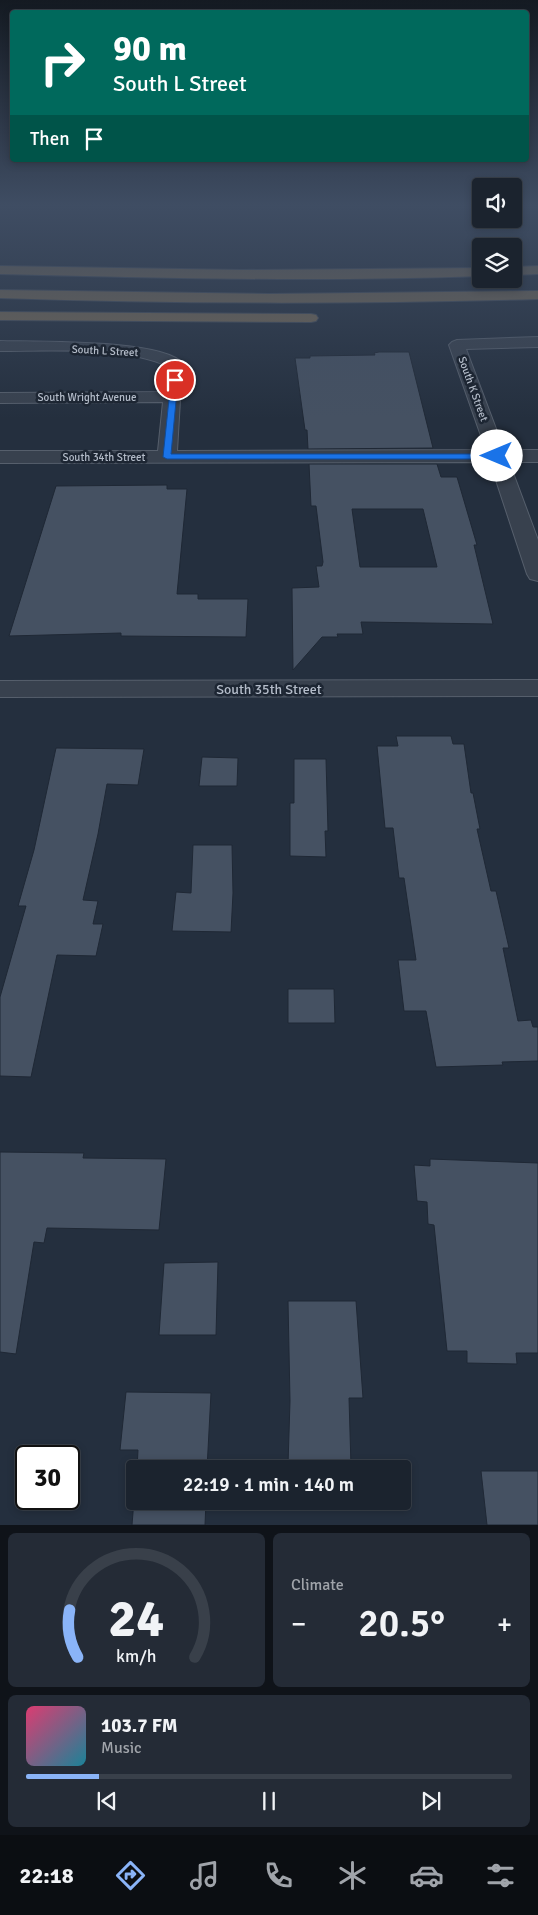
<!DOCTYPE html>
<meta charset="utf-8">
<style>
:root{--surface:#1b232e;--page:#242b36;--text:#f1f3f6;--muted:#a0a4aa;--line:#39404a;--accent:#8ab4f8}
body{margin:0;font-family:Signika,sans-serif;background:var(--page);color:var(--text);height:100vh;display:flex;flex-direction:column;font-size:19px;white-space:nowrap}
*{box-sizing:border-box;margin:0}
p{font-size:16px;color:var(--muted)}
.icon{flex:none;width:28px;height:28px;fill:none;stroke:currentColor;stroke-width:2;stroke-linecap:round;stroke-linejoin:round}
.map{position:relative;height:1525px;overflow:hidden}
.side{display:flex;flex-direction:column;gap:8px;padding:8px;background:#0f1319;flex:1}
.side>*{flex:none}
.hud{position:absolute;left:10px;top:10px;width:519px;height:152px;border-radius:5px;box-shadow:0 2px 8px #0003,0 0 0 1px var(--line);background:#00695c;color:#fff;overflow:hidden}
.tools{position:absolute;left:472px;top:178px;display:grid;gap:10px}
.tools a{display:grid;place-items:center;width:50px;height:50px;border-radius:5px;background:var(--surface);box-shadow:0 2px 8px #0003,0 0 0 1px var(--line);font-size:25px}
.speed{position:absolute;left:15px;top:1445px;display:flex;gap:10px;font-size:25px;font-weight:700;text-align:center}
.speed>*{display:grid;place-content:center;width:65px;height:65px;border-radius:50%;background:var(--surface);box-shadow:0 2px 8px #0003,0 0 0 1px var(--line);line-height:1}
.speed .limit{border:2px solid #111;border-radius:8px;background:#fff;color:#111}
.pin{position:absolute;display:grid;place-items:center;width:42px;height:42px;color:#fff;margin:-21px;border:2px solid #fff;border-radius:50%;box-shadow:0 1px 5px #0007}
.me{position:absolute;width:55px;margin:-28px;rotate:270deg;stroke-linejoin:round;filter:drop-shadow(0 0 4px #0008)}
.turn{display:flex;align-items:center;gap:18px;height:105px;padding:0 20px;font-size:22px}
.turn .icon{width:65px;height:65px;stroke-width:2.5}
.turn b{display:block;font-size:35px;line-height:42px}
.then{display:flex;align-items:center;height:48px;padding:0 20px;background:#0003;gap:10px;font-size:19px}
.big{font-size:38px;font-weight:600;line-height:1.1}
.side .card{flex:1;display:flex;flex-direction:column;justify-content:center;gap:8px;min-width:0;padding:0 18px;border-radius:8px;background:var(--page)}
.side .dial{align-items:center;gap:0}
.dial svg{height:130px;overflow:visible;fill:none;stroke:var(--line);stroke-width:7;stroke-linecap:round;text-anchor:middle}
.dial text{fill:var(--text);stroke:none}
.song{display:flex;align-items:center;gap:15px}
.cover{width:60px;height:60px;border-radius:8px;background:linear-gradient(135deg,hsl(340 70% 55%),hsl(190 70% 35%))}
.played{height:5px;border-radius:2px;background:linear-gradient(90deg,var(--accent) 15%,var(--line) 15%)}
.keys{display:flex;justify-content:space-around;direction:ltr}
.heat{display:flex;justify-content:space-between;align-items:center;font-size:28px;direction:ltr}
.side .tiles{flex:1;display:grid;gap:8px;grid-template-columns:1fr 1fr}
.card:last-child{grid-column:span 2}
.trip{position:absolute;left:126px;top:1460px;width:285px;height:50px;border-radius:5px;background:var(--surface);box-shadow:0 2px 8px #0003,0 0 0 1px var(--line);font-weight:600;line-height:50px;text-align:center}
.menu{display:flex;height:80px;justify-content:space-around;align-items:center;background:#0b0e12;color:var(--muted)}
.menu .icon{width:35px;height:35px}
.menu .on{color:var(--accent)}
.menu b{font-size:22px;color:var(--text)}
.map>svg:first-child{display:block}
.building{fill:#455162;stroke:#1f2835;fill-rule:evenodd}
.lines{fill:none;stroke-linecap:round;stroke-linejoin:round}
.minor-casing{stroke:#565f6c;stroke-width:2}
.highway-casing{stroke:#434c59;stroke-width:2}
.minor{fill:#38414e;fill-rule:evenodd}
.highway{fill:#746855;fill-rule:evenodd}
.route{fill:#1a73e8;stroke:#114b97}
.labels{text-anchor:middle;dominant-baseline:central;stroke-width:5;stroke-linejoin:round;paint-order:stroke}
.far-street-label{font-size:11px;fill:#b4bcc9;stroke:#1d2633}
.street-label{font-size:14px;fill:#b4bcc9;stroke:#1d2633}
</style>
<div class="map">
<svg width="538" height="1525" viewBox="0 0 538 1525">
<rect width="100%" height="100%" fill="#242f3e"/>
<g class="building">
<path d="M379 352H409L433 448 308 449 307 430H305L295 358H310V356L375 355 374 353Z"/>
<path d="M309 464H437L441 477H457L477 545H474L493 624 361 622 363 634H337L338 637H322L293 670 292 588 319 587 316 566H322L323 562 316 506H311ZM352 509H423L437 567H360Z"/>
<path d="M167 485V489H187L177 594H198V599H248L246 637 121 636V633L9 636 56 486Z"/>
<path d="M396 736H451L453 744H464L471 793H473L480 829H477L491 891H496L509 948H503L518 1021 531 1020 533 1027H538V1061L502 1062 503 1065 436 1067 426 1011H404L398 960H416L404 878H399L393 828H385L377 746H398Z"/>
<path d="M56 748 144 749 138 785 107 784 98 834 83 900 98 901 93 924H103L96 956 57 955 31 1077 0 1076V997L26 906H18L34 850Z"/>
<path d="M202 757 238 758 237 786H199Z"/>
<path d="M294 759H326L328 831H325L326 857 290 856V803H294Z"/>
<path d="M193 845H232L233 893 231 932 172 931 176 892 191 893Z"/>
<path d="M288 989H334L335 1023H288Z"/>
<path d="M0 1152 84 1153 83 1158 166 1159 159 1230 47 1228 44 1243 34 1242 16 1354 0 1352Z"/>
<path d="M430 1159 538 1163V1353H516L517 1364 467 1363V1351H447L434 1225 428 1224 427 1202 417 1201 414 1165 430 1166Z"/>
<path d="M218 1262 216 1335H159L164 1263Z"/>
<path d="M288 1301H356L363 1398H349L351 1466 288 1465 290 1401Z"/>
<path d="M126 1392 211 1393 207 1469H137L138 1450H120Z"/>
<path d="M481 1471H538V1525H487Z"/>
<path d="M135 1487V1501H206L205 1525H132Z"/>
</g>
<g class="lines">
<g class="minor-casing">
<g id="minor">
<path d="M538 337V347L466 349 504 450H538V462H509L538 540V581L530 579 527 574 490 462 0 463V451H158L163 402 0 403V393L164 392 167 366C124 346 48 351 0 351V341C32 342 166 339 183 364L181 395 183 397 180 400 177 451 486 450 449 345 452 342 457 340Z"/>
<path d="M538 680V696L0 697V681Z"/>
</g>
</g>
<g class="highway-casing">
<g id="highway">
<path d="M0 266 241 270 481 268V276C321 282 160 278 0 274Z"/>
<path d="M538 266V274L514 275V267Z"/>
<path d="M0 290 269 294 538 291V299C359 304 179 304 0 298Z"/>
<path d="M0 312 311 314 316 315 318 318 316 321 311 322 0 320Z"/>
</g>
</g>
<use href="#minor" class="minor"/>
<use href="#highway" class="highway"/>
</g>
<linearGradient id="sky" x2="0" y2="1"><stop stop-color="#141a22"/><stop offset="0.49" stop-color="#3f4d63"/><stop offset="1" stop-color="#3f4d63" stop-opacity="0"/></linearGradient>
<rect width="538" height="419" fill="url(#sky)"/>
<path class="route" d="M175 378 178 380 171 454H497L501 456 497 459H167L163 457 171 380Z"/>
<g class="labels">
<g class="far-street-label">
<text transform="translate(105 351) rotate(3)">South L Street</text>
<text transform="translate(473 389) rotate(70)">South K Street</text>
<text x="87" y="397">South Wright Avenue</text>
<text x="104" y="457">South 34th Street</text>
</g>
<g class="street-label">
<text x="269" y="689">South 35th Street</text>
</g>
</g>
</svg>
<div class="tools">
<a><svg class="icon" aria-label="sound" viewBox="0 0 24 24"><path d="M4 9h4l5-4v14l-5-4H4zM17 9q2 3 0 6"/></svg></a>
<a><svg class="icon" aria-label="layers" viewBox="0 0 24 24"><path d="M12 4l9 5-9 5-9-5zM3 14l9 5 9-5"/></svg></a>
</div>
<div class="speed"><div class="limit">30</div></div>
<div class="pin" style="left:175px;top:380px;background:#d93025"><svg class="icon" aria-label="arrive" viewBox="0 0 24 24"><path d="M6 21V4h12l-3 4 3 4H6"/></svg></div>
<svg class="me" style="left:497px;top:456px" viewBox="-20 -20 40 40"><circle r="19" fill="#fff"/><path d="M0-13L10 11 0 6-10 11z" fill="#1a73e8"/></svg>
<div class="trip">22:19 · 1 min · 140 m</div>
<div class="hud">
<div class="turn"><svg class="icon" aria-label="right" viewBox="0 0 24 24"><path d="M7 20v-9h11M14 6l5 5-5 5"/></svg><div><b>90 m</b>South L Street</div></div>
<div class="then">Then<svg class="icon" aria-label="arrive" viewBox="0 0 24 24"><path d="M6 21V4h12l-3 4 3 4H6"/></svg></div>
</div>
</div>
<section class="side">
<div class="tiles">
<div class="card dial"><svg viewBox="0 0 100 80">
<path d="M14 69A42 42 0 1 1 86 69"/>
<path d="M14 69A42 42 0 0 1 9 40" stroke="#8ab4f8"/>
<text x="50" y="56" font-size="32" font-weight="700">24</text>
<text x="50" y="72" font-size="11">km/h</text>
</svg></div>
<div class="card"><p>Climate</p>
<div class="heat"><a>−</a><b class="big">20.5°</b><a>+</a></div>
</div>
<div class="card">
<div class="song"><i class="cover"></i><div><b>103.7 FM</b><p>Music</p></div></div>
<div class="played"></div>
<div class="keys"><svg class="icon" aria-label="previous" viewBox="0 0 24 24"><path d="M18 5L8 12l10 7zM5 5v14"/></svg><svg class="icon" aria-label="pause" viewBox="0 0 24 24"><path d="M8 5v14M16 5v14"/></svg><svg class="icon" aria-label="next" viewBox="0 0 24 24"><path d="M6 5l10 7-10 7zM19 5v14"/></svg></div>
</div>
</div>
</section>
<nav class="menu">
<b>22:18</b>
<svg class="icon on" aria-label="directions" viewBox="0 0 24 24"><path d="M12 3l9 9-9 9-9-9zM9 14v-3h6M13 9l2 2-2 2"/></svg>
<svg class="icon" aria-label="music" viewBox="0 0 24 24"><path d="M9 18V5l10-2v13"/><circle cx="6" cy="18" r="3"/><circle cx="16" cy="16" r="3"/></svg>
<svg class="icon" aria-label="phone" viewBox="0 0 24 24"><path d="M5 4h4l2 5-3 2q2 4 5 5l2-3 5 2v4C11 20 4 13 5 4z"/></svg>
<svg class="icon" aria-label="climate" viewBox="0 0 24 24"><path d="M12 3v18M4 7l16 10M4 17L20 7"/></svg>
<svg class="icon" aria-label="car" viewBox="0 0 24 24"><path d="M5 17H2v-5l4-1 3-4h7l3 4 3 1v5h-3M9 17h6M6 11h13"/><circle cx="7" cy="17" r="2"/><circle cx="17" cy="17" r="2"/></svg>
<svg class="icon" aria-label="filters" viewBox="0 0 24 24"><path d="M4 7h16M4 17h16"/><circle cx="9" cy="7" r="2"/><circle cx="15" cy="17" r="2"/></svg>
</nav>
